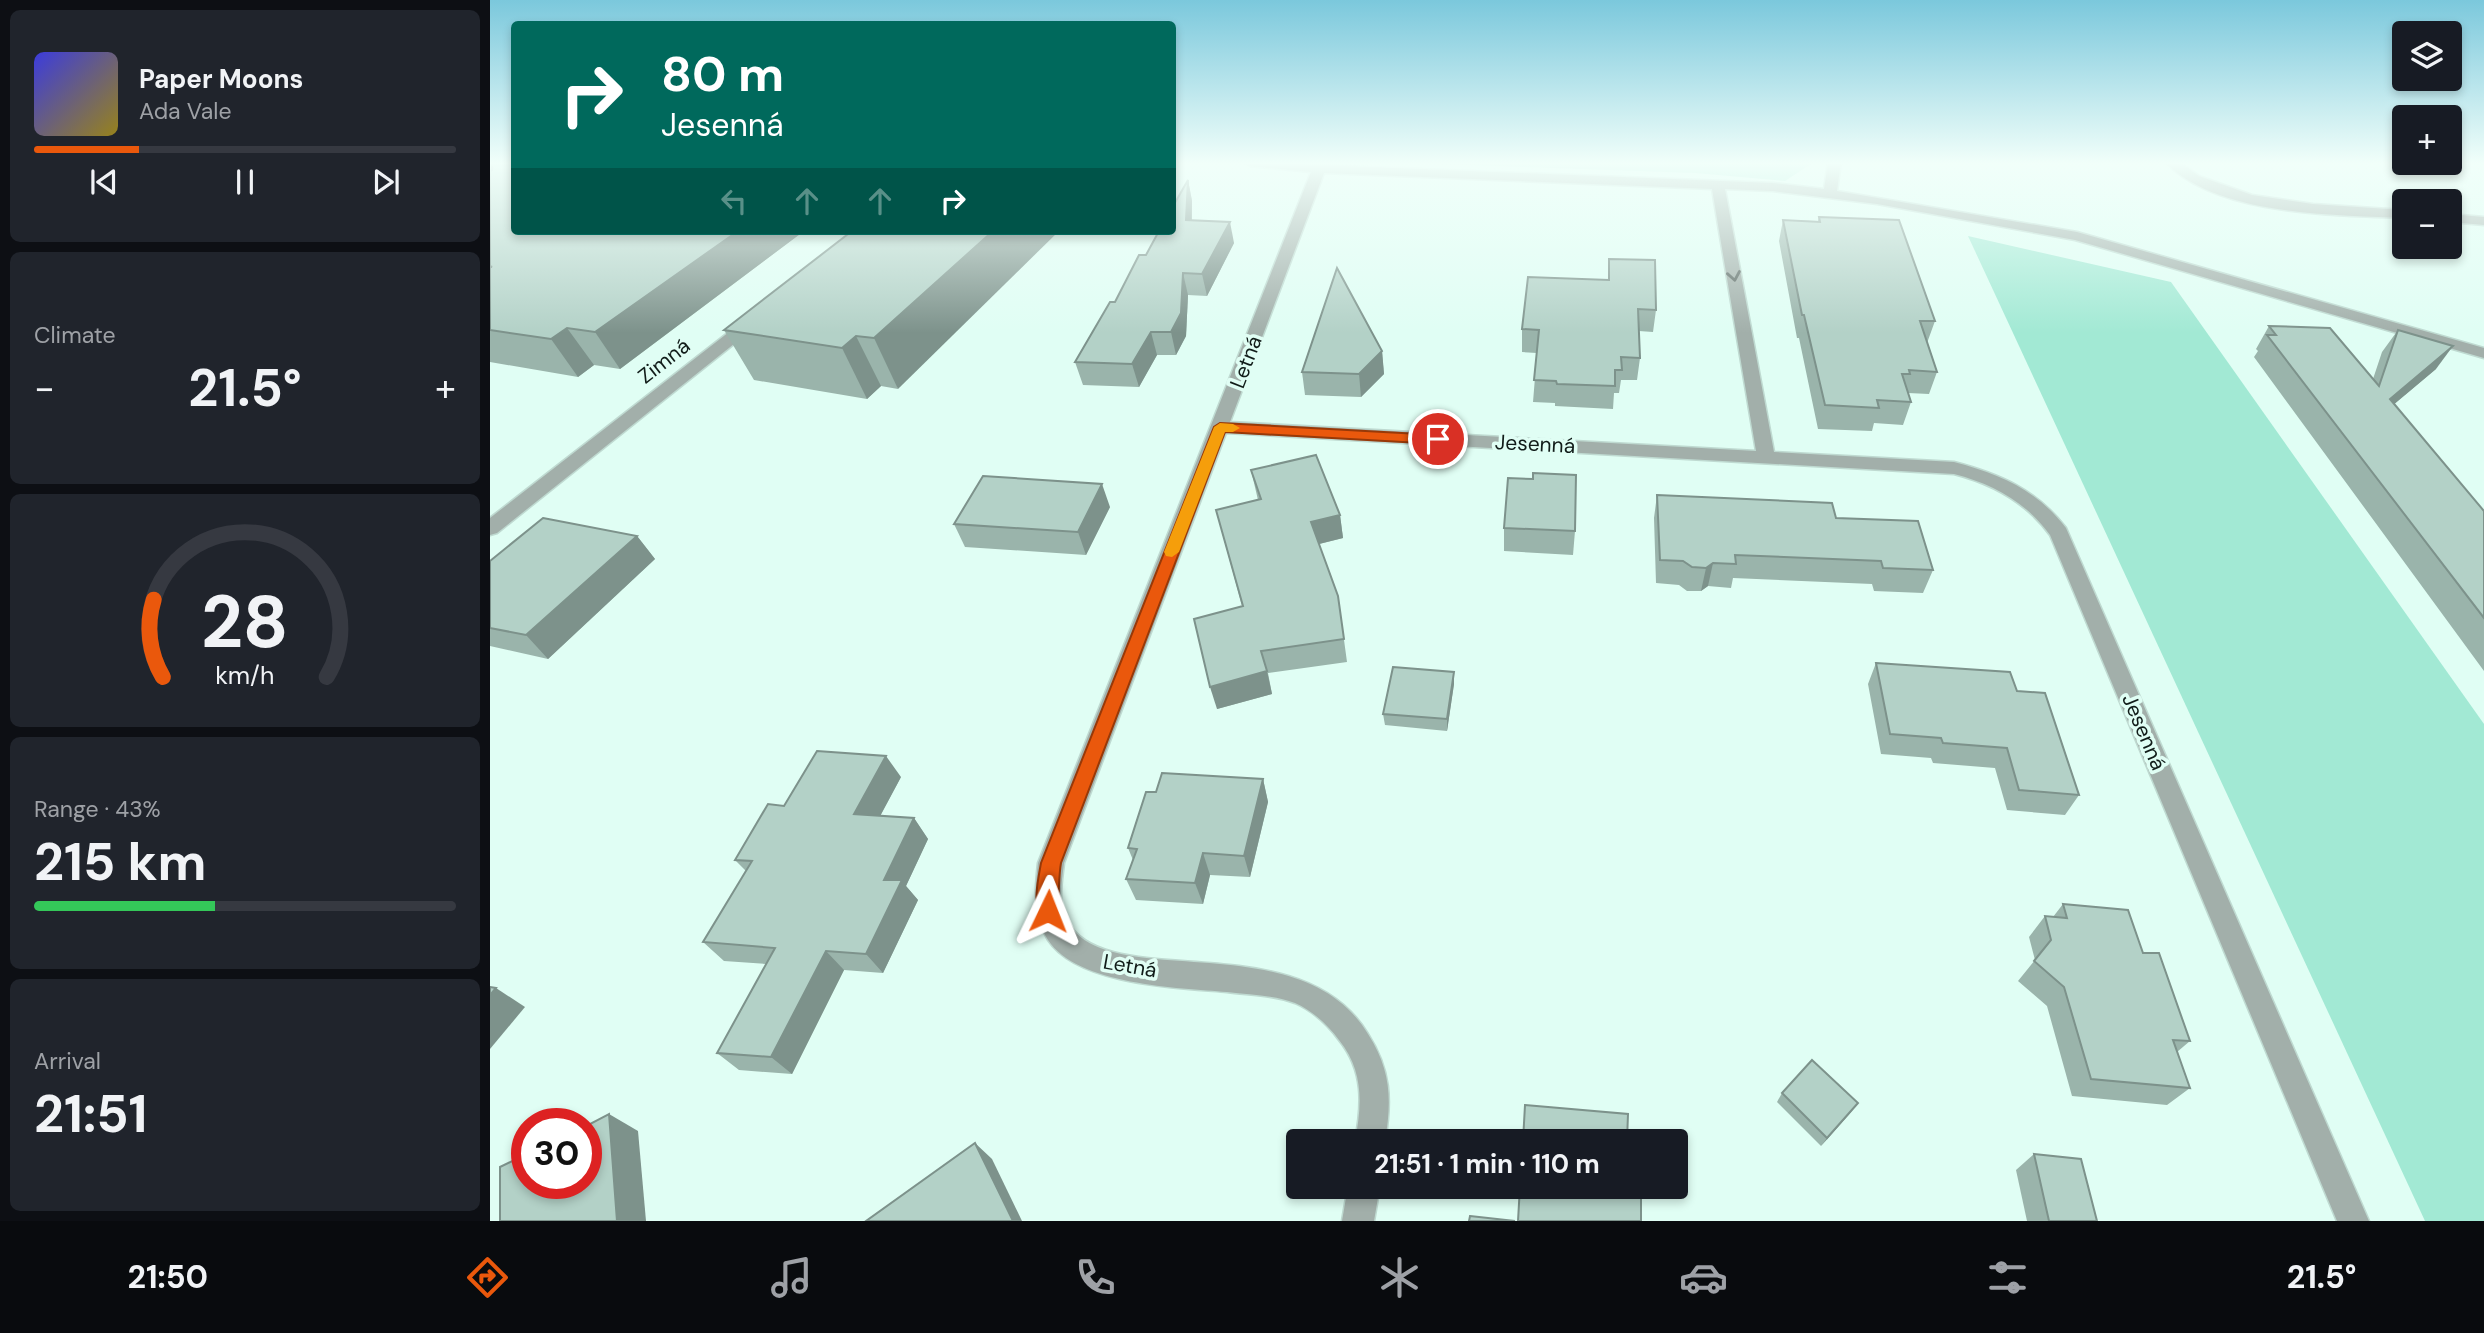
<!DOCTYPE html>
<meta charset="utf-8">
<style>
:root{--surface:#171b24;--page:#20242c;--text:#f1f3f6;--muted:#9ea1a6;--line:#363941;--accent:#ea580c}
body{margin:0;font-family:"DM Sans",sans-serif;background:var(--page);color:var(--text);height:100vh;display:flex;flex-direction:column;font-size:26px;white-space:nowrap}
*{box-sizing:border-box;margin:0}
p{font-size:23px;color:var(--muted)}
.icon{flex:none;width:38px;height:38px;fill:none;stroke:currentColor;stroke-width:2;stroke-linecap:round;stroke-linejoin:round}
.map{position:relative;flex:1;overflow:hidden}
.details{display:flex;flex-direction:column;gap:10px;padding:10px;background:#0d0f14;width:490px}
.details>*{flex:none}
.guide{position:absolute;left:21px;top:21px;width:665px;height:214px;border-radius:7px;box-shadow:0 4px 10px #0003;background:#00695c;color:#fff;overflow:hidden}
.fabs{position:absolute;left:1902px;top:21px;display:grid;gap:14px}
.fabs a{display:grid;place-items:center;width:70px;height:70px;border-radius:7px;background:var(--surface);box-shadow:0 4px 10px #0003;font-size:35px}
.speed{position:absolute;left:21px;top:1108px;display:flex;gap:14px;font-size:35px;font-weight:700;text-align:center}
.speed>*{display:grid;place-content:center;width:91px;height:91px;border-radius:50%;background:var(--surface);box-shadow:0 4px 10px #0003;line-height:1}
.speed .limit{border:10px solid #d22;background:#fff;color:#111}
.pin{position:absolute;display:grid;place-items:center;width:60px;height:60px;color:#fff;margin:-30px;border:4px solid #fff;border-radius:50%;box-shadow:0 2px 7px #0007}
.me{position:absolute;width:77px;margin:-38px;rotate:2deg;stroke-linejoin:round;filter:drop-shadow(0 0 5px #0008)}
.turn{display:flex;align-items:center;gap:24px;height:147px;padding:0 35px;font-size:32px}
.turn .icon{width:91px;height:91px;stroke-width:2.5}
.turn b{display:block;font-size:49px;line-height:60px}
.lanes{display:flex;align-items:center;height:66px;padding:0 35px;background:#0003;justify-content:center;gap:35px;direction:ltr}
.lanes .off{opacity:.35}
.big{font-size:52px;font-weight:700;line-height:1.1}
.details .widget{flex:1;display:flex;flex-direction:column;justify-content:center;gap:10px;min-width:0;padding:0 24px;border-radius:10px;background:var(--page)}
.details .dial{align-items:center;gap:0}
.dial svg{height:182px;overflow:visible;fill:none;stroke:var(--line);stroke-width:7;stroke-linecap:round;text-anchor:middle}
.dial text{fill:var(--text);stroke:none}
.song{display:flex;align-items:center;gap:21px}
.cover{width:84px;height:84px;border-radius:10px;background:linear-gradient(135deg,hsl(240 70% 55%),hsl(50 70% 35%))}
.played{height:7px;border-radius:4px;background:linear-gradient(90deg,var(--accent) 25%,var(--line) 25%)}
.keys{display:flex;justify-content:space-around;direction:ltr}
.heat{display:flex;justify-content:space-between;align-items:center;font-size:38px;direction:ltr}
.charge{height:10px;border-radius:5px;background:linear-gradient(90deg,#34c759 43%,var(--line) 0)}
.trip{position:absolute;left:796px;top:1129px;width:402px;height:70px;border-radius:7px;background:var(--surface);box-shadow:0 4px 10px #0003;font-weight:700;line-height:70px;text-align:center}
.dock{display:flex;height:112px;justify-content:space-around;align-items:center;background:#090b0e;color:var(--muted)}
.dock .icon{width:49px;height:49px}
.dock .on{color:var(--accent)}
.dock b{font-size:32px;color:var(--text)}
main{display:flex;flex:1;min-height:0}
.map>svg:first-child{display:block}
.green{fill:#a2e9d4}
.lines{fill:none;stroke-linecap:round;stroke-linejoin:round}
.street-casing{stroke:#bfdad1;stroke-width:3}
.street{fill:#a2afaa;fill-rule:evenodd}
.wall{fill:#9ab4ab}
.shaded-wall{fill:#7d928b}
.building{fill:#b3d1c7;stroke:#7d928b;stroke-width:2}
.oneway{stroke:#5a6662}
.route{fill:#ea580c;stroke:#983908;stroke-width:2}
.slow{fill:#f59e0b}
.labels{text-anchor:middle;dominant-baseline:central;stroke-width:7;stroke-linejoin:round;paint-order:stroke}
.street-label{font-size:21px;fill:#111c19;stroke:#e0fef4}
</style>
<main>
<section class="details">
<div class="widget">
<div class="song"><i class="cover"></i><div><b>Paper Moons</b><p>Ada Vale</p></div></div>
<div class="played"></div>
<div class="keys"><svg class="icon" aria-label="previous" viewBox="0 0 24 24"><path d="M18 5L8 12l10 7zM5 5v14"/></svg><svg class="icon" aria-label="pause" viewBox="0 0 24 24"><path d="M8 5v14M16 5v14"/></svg><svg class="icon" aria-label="next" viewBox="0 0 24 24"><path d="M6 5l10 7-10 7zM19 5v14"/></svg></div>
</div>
<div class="widget"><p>Climate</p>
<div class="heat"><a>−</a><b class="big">21.5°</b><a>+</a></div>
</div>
<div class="widget dial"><svg viewBox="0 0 100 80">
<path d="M14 69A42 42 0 1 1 86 69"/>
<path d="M14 69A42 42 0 0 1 10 35" stroke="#ea580c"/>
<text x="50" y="56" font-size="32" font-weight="700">28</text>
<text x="50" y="72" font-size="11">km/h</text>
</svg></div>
<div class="widget"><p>Range · 43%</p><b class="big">215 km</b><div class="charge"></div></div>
<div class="widget"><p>Arrival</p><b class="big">21:51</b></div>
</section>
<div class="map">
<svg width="1994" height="1221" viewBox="0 0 1994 1221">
<rect width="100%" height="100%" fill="#e0fef4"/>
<g class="green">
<path d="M889 162H1324L1295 181 1205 173Z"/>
<path d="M1478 236 1681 282 1994 724V1221H1935Z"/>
</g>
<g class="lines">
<g class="street-casing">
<g id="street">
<path d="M754 162 1283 183 1334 189 1338 162H1351L1347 191 1587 232 1994 348V358L1585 240 1387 204 1283 191 1235 189 1284 452 1464 462C1510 474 1547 490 1576 528L1879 1221H1847L1560 535C1536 502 1503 484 1464 474L736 433 574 863C572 881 567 904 577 921 617 995 810 921 878 1034 901 1070 902 1100 895 1141H865C872 1105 874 1071 849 1040 838 1025 823 1011 805 1003 784 995 760 995 737 992 689 988 587 985 558 940 543 916 545 890 548 863L821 172 760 166ZM834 173 1222 189 1266 451 740 422Z"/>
<path d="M1675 162H1690L1709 176 1762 195 1823 204 1914 210V218C1844 215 1727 216 1675 162Z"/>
<path d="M1960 214 1994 217V225L1960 222Z"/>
<path d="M263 316 271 321 269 324 7 533 0 535V518L257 318Z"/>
<path d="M858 1186H890L884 1221H852Z"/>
</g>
</g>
<use href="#street" class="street"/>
</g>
<g class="wall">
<path d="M0 162 314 231 130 369 104 365 88 377 0 362Z"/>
<path d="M698 180 702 201V221L744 243 717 296 698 295 696 336 686 355H667L649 387 593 385 585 362 656 255Z"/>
<path d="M1329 217 1445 321 1437 343 1447 372 1439 394 1418 393 1421 402 1413 425 1384 423 1382 431 1328 429 1309 338H1307L1289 241 1293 220 1328 221Z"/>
<path d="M362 231 408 389 391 386 377 399 264 380 234 330Z"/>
<path d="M1119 259 1166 310 1163 332 1149 331 1150 358 1147 380H1131L1129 393H1124L1123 409 1065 406V403L1043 402 1047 353 1032 352V329L1118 280Z"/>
<path d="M1779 326 1883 379 1892 352 1908 330 1946 369 1904 404 1994 511V671L1764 357 1768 351 1766 349Z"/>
<path d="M892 351 894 374 871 397 815 395 812 372Z"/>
<path d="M761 470 850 515 853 538 829 544 848 596 857 662 778 673 782 694 727 709 752 606 726 510 768 500Z"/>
<path d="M1167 495 1346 518 1443 570 1433 593 1384 591 1382 584 1243 578 1241 588 1218 586 1211 591H1197L1189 585 1166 583 1164 518Z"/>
<path d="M620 507 596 555 475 547 464 524Z"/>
<path d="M1014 528 1085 531 1083 555 1014 551Z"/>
<path d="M147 536 165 559 58 659 0 646V561Z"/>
<path d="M1386 663 1527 691 1589 795 1575 815 1517 810 1505 768 1443 763 1441 758 1391 754 1378 684Z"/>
<path d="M964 684 957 731 895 725 893 714Z"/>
<path d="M411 777 390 816 424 818 438 839 416 886 428 900 393 973 354 970 302 1074 249 1070 227 1053 276 964 234 961 213 942 256 871 245 860Z"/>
<path d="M773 779 778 802 760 877 720 875 713 904 646 900 636 879 643 860 638 848 666 792Z"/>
<path d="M1573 904 1653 953 1700 1041 1687 1052 1700 1088 1677 1105 1582 1096 1557 1006 1528 981 1545 960 1539 937 1555 916 1563 917Z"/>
<path d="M1292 1093 1361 1112 1331 1146 1287 1102Z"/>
<path d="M1544 1154 1607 1221H1537L1526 1170Z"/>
</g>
<g class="shaded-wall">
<path d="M698 180 702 201 701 242 696 220Z"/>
<path d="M740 222 744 243 717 296 712 274Z"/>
<path d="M248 231H314L130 369 105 332Z"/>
<path d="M503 231H569L408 389 384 338Z"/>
<path d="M693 273 698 295 696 336 686 355 681 332Z"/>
<path d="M77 328 104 365 88 377 61 339Z"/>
<path d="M661 332 667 355 649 387 642 364Z"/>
<path d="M366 336 391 386 377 399 352 348Z"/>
<path d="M1963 346 1946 369 1883 422 1900 399Z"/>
<path d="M892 351 894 374 871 397 869 374Z"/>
<path d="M612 484 620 507 596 555 588 532Z"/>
<path d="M850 515 853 538 825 545 821 522Z"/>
<path d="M147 536 165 559 58 659 36 635Z"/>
<path d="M1223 563 1218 586 1211 591 1216 568Z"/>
<path d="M777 671 782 694 727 709 720 687Z"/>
<path d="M964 672V684L957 731V719Z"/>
<path d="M396 756 411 777 380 835 364 814Z"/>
<path d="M773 779 778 802 760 877 754 856Z"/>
<path d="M424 818 438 839 416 886 428 900 393 973 376 954 394 880Z"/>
<path d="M713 853 720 875 713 904 705 883Z"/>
<path d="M336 951 354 970 302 1074 281 1057Z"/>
<path d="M6 988 35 1007 0 1049V995Z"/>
<path d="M1368 1103 1361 1112 1331 1146 1337 1138Z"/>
<path d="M119 1114 148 1131 156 1221H127Z"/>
<path d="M485 1143 502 1159 532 1221H523Z"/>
</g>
<g class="building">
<path d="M3 162H24V231H248L105 332 77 328 61 339 0 330V267H2L0 266V171L2 170Z"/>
<path d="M698 180 696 220 740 222 712 274 693 273 691 313 681 332H661L642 364 585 362 620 302H625L649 255H656L669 231H682V208Z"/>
<path d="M1329 217 1409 220 1445 321H1430L1447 372 1419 370 1420 374H1412L1421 402 1387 400 1389 408 1335 405 1314 315H1312L1293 220 1330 222Z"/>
<path d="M362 231H503L384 338 366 336 352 348 234 330Z"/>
<path d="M1119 259 1165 260 1166 310 1148 309 1150 358 1131 357 1132 370H1125V386L1067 384 1066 381 1044 380 1049 330 1032 329 1038 277 1119 280Z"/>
<path d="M847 268 892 351 869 374 812 372Z"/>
<path d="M1779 326 1840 328 1889 386 1908 330 1963 346 1900 399 1994 511V618L1777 335H1786Z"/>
<path d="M826 455 850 515 821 522 848 596 854 639 771 651 777 671 720 687 704 619 753 606 726 510 771 499 761 470Z"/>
<path d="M1043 473 1086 475 1085 531 1014 528 1018 478 1043 479Z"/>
<path d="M493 476 612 484 588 532 464 524Z"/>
<path d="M1167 495 1342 503 1346 518 1428 521 1443 570 1393 568 1391 561 1245 555 1246 564 1223 563 1216 568 1202 567 1193 561 1170 560Z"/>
<path d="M53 518 147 536 36 635 0 628V561Z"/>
<path d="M1386 663 1520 672 1527 691 1555 693 1589 795 1529 790 1517 748 1453 743 1451 738 1400 734Z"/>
<path d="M903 667 964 672 957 719 893 714Z"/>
<path d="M327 751 396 756 364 814 424 818 394 880H412L376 954 336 951 281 1057 227 1053 285 948 213 942 262 861 245 860 278 804 294 806Z"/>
<path d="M672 773 773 779 754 856 713 853 705 883 636 879 647 849 638 848 656 792H666Z"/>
<path d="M1573 904 1638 910 1653 953H1669L1700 1041 1683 1040 1700 1088 1601 1079 1574 987 1544 961 1561 940 1555 916 1577 918Z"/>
<path d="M0 987 6 988 0 995Z"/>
<path d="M1322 1060 1368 1103 1337 1138 1292 1093Z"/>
<path d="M1035 1105 1138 1114 1137 1141H1033Z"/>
<path d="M119 1114 127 1221H10V1167L37 1154V1183H96V1126Z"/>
<path d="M485 1143 523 1221H376Z"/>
<path d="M1544 1154 1591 1159 1607 1221H1559Z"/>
<path d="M1030 1186H1151V1221H1028Z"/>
<path d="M980 1216 1025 1221H979Z"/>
</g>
<defs><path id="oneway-chevron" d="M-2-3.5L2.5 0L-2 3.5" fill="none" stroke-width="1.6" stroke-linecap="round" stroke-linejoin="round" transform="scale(1.75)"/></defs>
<use class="oneway" href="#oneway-chevron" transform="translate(1244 276) rotate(80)"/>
<linearGradient id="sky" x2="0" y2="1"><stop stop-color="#7bc8dc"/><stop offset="0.49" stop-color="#f1fffa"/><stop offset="1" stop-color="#f1fffa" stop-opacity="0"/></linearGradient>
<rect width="1994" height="333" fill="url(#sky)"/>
<path class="route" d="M730 423 948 435 955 439 948 444 735 432 571 863C568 878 570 906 565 918L558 921 550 918C543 901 548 880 551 863L724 427Z"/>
<path class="slow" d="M730 423 743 424 750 428 743 432H735L689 552 682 557 676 556 674 552 724 427Z"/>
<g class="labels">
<g class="street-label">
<text transform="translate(174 361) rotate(-38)">Zimná</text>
<text transform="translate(756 362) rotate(-69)">Letná</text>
<text transform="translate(1045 444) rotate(3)">Jesenná</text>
<text transform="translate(1654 732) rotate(67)">Jesenná</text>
<text transform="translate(640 966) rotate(10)">Letná</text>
</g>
</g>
</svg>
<div class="fabs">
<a><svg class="icon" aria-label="layers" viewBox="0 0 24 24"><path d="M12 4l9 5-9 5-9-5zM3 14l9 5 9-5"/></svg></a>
<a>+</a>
<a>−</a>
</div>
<div class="speed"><div class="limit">30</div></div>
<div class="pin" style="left:948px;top:439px;background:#d93025"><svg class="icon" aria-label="arrive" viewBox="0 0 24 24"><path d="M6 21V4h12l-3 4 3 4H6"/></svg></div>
<svg class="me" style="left:558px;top:911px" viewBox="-20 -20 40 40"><path d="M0-17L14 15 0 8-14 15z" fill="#ea580c" stroke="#fff" stroke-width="4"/></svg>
<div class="trip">21:51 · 1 min · 110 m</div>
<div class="guide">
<div class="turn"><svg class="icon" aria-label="right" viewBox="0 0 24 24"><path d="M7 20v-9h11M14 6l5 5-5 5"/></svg><div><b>80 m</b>Jesenná</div></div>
<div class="lanes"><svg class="icon off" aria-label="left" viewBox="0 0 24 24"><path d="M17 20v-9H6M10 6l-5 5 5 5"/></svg><svg class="icon off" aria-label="ahead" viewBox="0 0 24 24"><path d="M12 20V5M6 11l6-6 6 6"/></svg><svg class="icon off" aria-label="ahead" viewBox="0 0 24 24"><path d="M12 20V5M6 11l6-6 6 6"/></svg><svg class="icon" aria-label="right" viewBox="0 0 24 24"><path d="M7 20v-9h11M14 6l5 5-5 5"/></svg></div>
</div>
</div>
</main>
<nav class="dock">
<b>21:50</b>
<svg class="icon on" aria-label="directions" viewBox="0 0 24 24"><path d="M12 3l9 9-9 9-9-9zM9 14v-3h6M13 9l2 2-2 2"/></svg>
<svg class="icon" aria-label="music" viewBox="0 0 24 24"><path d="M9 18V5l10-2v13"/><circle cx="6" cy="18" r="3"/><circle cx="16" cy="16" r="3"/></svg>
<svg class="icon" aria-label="phone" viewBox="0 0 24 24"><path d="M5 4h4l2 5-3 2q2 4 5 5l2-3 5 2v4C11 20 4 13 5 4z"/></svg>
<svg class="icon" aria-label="climate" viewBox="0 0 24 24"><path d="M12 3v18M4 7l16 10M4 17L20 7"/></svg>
<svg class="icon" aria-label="car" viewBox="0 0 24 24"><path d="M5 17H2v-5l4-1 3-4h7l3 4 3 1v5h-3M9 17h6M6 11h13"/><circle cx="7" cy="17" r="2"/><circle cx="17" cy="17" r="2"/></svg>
<svg class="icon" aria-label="filters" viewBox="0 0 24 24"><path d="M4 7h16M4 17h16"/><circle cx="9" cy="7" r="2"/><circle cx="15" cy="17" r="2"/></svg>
<b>21.5°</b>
</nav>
